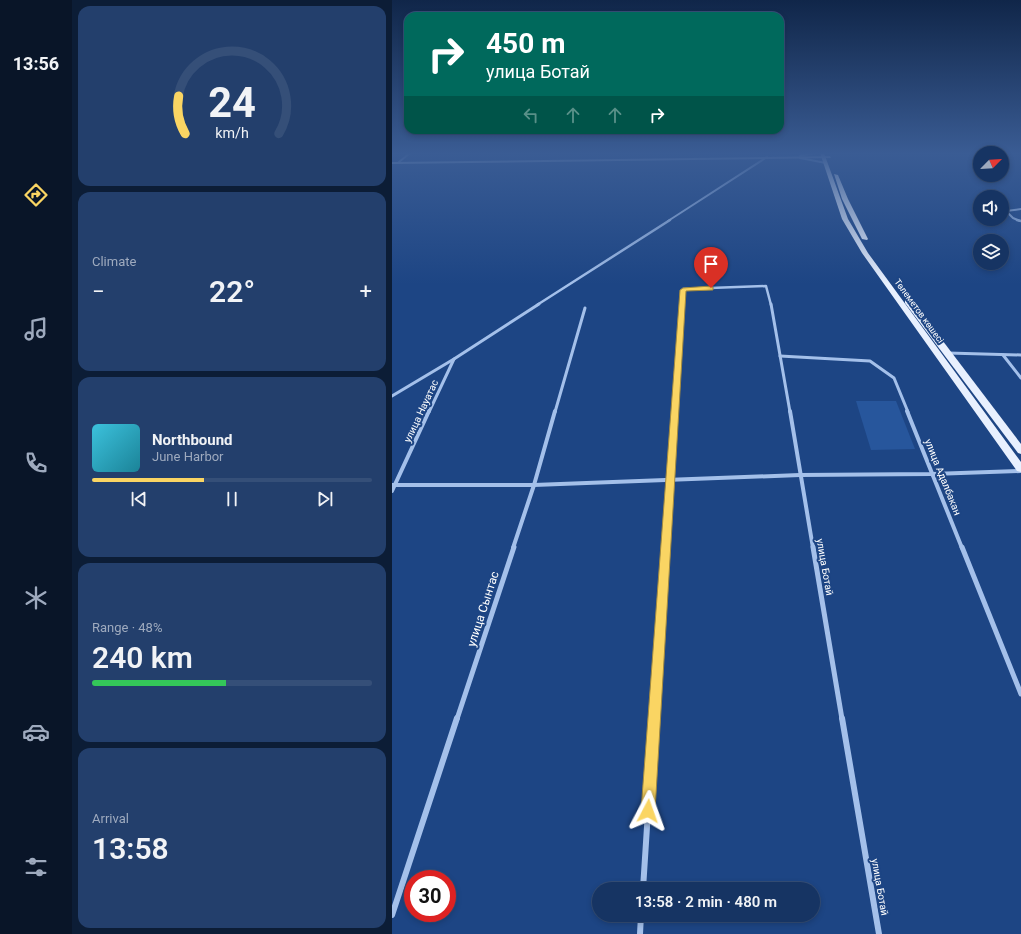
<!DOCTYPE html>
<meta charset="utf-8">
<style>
:root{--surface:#163463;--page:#233f6c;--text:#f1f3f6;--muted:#9eaabe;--line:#354f78;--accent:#fad563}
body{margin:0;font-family:Roboto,sans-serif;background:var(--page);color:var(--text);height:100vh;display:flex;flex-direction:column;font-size:15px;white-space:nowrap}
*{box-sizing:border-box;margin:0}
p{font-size:13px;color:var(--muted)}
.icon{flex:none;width:22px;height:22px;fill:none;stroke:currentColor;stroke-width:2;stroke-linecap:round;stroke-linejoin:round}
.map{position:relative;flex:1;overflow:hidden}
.sheet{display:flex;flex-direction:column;gap:6px;padding:6px;background:#0c1d36;width:320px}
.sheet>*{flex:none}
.top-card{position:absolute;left:12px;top:12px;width:380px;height:122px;border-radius:12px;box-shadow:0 2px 6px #0003,0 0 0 1px var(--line);background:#00695c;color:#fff;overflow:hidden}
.needle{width:26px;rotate:66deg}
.controls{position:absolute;left:581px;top:146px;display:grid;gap:8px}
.controls a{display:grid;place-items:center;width:36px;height:36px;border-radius:50%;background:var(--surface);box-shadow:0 2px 6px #0003,0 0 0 1px var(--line);font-size:20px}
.speed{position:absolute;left:12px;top:870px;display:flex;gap:8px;font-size:20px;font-weight:700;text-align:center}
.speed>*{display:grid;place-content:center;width:52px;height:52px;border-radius:50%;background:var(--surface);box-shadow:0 2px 6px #0003,0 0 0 1px var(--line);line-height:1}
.speed .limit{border:6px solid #d22;background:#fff;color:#111}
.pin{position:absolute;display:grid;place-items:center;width:34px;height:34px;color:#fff;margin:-41px -17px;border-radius:50% 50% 50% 0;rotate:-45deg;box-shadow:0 0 4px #0007}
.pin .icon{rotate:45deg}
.me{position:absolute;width:44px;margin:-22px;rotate:4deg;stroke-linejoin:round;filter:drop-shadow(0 0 3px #0008)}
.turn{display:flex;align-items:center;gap:14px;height:84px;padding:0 16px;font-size:18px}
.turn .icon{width:52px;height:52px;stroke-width:2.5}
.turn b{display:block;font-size:28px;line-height:34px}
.lanes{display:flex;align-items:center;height:38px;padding:0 16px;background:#0003;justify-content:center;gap:20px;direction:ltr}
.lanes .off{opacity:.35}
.big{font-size:30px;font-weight:600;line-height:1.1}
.sheet .widget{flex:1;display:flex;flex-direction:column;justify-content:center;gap:6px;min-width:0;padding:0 14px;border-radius:12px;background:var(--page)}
.sheet .dial{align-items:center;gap:0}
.dial svg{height:104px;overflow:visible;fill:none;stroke:var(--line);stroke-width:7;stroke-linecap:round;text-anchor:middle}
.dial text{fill:var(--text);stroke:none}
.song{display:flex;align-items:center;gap:12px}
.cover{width:48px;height:48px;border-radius:6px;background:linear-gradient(135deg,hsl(190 70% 55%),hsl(190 70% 35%))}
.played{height:4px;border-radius:2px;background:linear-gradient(90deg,var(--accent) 40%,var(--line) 40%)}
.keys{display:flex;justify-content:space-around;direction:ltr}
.heat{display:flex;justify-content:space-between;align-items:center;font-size:22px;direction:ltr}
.charge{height:6px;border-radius:3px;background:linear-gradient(90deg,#34c759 48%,var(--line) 0)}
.trip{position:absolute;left:200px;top:882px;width:228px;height:40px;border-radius:20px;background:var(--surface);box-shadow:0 2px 6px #0003,0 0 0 1px var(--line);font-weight:600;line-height:40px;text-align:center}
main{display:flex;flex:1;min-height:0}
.tabs{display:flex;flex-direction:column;width:72px;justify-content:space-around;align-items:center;background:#091528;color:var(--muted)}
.tabs .icon{width:28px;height:28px}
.tabs .current{color:var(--accent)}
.tabs b{font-size:18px;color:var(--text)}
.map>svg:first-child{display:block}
.green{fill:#27569c}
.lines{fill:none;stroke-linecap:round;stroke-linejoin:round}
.minor-far5{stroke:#a4c0ea;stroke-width:2}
.minor-far4{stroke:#a4c0ea;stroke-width:2.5}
.minor-far3{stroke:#a4c0ea;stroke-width:3}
.minor-far2{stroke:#a4c0ea;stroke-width:4}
.minor-far1{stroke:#a4c0ea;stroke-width:5}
.minor{stroke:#a4c0ea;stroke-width:6}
.secondary{fill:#d0dff8;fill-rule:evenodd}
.primary{fill:#e8f0fe;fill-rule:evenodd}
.route{fill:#fad563;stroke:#a28a40}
.labels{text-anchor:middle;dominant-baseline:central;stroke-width:4;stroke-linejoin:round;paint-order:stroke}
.far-street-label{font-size:9px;fill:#fff;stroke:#1d4584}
.street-label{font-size:10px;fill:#fff;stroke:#1d4584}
.near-street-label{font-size:12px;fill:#fff;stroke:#1d4584}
</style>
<main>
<nav class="tabs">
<b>13:56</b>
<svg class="icon current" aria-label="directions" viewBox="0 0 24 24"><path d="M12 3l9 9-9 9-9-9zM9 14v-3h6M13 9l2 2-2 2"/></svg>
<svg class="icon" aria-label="music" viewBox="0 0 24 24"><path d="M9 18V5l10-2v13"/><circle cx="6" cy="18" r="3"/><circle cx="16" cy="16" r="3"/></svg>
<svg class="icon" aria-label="phone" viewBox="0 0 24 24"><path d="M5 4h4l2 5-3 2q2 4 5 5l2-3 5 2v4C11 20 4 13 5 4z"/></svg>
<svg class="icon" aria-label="climate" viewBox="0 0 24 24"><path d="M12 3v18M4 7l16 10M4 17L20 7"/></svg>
<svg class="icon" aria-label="car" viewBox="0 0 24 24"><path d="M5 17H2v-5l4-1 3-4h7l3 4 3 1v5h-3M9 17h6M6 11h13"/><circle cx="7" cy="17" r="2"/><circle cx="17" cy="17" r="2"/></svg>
<svg class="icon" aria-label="filters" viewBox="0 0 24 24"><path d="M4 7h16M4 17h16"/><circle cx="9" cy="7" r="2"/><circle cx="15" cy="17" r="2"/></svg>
</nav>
<section class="sheet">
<div class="widget dial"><svg viewBox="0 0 100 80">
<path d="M14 69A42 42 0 1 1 86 69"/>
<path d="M14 69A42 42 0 0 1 9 40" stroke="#fad563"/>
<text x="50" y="56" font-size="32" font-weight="700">24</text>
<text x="50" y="72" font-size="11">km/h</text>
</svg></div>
<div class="widget"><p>Climate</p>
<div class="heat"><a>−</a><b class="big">22°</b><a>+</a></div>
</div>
<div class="widget">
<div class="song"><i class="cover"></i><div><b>Northbound</b><p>June Harbor</p></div></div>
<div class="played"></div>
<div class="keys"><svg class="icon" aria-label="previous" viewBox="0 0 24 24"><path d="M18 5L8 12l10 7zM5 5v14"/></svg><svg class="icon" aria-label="pause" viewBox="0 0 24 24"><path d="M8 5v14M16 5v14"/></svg><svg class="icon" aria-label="next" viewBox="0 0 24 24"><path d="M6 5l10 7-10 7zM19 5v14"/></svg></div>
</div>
<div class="widget"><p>Range · 48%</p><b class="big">240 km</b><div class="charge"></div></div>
<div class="widget"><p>Arrival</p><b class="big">13:58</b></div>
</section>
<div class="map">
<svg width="629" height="934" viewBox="0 0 629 934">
<rect width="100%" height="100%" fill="#1d4584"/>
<path class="green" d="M464 401H504L523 449 479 450Z"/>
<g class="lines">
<g class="minor-far5">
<path d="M408 156 423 153"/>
<path d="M408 158 434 163"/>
<path d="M7 162 18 153"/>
<path d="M276 221 375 157"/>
<path d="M628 221 621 218 614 211 629 209"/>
</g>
<g class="minor-far4">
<path d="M625 220 629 221"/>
<path d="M145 305 278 220"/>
<path d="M290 305 291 289 374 286 379 305"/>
</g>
<g class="minor-far3">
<path d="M379 304 398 412"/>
<path d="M556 353 629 355"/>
<path d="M611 355 629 378"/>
<path d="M388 356 478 361 502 378 516 412"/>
<path d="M0 396 62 359 147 304"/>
<path d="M37 412 62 359"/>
<path d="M163 412 193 308"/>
<path d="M283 412 290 304"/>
</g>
<g class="minor-far2">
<path d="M398 411 421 548"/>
<path d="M515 411 570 548"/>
<path d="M0 485H142L408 475 540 474 629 471"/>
<path d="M0 491 37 411"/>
<path d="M121 548 142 485 163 411"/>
<path d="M274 548 283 411"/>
</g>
<g class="minor-far1">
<path d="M421 547 450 719"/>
<path d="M570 547 629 694"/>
<path d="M65 719 122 547"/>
<path d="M262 719 274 547"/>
</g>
<g class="minor">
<path d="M450 718 487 934"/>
<path d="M251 889 262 718"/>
<path d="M0 915 65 718"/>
<path d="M248 934 249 915"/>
</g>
<path class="secondary" d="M438 156 439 158 0 164V162Z"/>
<g class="primary">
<path d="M428 153H432L456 219 476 253 629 462V472L625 471 470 253 450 219Z"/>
<path d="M442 174 446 175 456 199 476 239 475 240 470 239 450 199Z"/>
<path d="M513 299H519L629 444V454L626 453 513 303Z"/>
</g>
</g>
<linearGradient id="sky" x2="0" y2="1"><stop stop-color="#102649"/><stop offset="0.54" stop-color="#3a5c94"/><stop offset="1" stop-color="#3a5c94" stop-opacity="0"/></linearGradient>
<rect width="629" height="284" fill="url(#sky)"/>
<path class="route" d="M319 286 321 287V290L294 291 263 811 261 816 256 818 251 816 249 811 288 290 291 288Z"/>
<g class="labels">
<g class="far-street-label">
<text transform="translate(527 311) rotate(54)">Төлеметов көшесі</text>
</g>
<g class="street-label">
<text transform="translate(29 411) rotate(-65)">улица Науатас</text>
<text transform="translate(551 477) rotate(68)">улица Адалбакан</text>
<text transform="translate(433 567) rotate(80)">улица Ботай</text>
<text transform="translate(488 887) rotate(80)">улица Ботай</text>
</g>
<g class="near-street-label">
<text transform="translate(91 609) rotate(-72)">улица Сынтас</text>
</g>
</g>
</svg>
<div class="controls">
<a><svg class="needle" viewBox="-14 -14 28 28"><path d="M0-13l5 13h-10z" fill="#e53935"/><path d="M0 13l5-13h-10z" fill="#9eaabe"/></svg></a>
<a><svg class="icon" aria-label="sound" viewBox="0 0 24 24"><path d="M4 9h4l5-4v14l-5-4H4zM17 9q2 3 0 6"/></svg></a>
<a><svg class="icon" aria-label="layers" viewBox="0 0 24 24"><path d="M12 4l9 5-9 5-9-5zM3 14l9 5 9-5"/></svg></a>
</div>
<div class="speed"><div class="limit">30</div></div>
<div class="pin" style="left:319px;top:288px;background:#d93025"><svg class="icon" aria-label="arrive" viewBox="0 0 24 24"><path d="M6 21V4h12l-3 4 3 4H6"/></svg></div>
<svg class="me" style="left:256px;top:811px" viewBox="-20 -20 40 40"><path d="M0-17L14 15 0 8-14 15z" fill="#fad563" stroke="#fff" stroke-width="4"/></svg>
<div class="trip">13:58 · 2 min · 480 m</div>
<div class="top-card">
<div class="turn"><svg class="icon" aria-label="right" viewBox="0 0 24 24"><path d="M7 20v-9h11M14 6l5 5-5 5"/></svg><div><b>450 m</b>улица Ботай</div></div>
<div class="lanes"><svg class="icon off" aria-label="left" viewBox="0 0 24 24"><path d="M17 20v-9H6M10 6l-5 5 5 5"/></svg><svg class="icon off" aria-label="ahead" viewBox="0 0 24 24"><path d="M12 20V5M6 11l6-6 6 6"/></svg><svg class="icon off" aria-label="ahead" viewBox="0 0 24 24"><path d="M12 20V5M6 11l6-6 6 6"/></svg><svg class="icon" aria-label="right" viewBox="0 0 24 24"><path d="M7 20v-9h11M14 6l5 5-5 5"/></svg></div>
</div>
</div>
</main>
